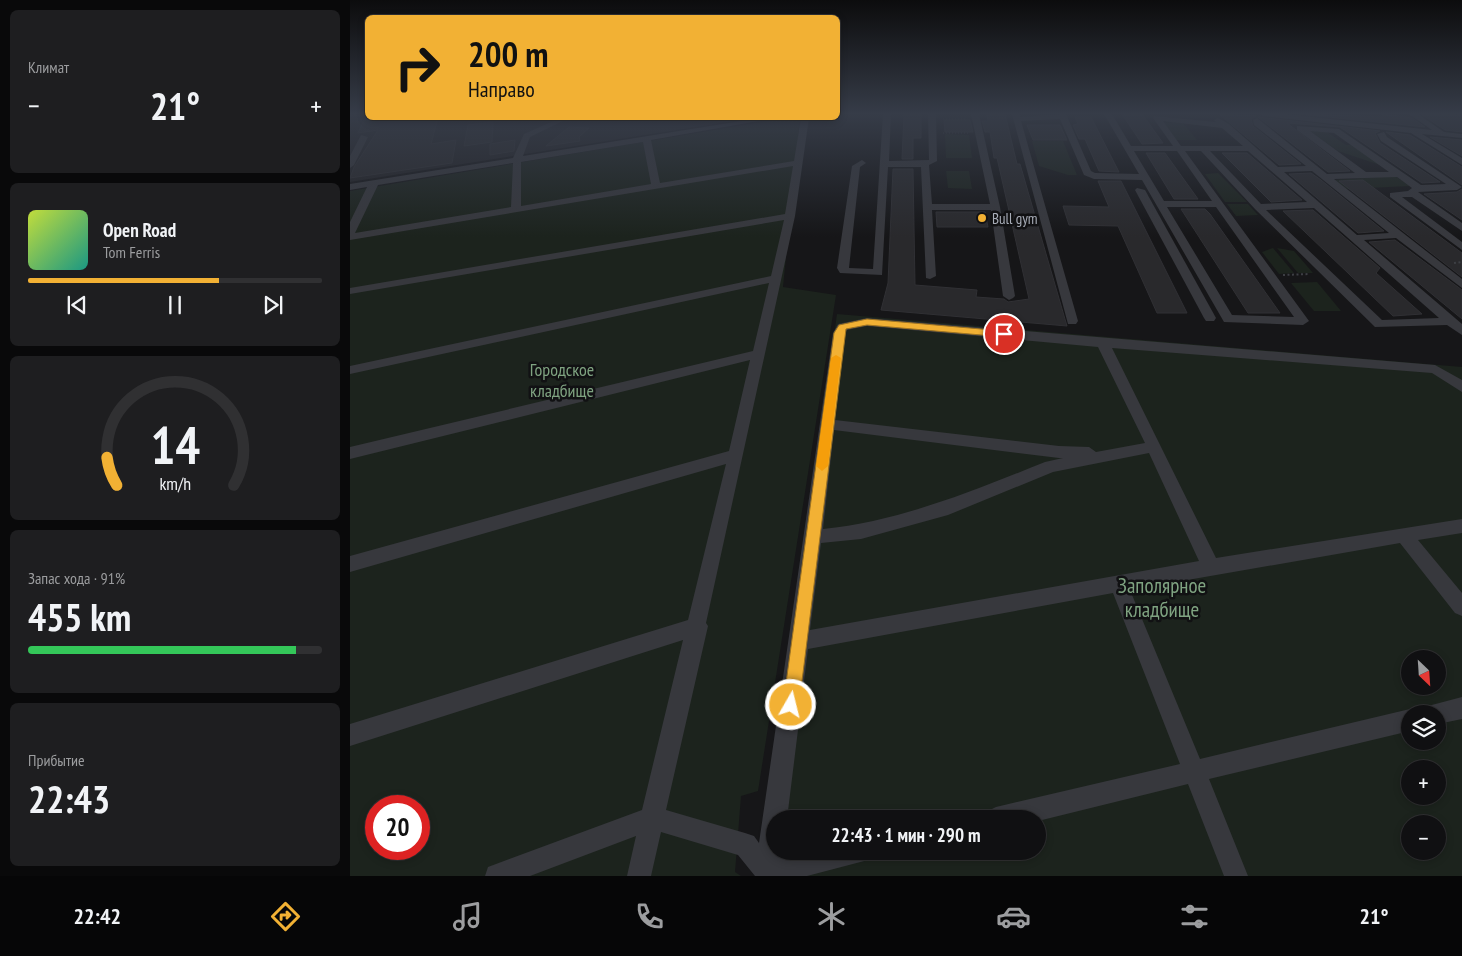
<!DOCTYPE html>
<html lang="ru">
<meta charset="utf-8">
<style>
:root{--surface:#101012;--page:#1e1e20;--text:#f1f3f6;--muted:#9c9d9f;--line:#303032;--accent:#f2b134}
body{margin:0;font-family:"PT Sans Narrow",sans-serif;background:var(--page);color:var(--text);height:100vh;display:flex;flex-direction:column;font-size:19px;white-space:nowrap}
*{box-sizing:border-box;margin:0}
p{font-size:16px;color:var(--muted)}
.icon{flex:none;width:28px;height:28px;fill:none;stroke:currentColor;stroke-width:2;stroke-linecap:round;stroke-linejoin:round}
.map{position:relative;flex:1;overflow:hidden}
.details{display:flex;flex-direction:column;gap:10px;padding:10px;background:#09090a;width:350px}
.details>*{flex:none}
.guide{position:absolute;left:15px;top:15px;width:475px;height:105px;border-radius:8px;box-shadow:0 2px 8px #0003,0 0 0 1px var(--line);background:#f2b134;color:#111;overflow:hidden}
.needle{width:32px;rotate:155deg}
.fabs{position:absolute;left:1051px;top:650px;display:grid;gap:10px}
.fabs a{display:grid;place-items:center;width:45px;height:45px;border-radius:50%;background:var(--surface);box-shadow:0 2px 8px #0003,0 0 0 1px var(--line);font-size:25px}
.speed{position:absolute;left:15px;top:795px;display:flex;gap:10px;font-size:25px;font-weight:700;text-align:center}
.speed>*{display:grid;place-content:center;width:65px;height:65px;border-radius:50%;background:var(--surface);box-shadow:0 2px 8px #0003,0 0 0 1px var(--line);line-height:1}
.speed .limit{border:8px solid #d22;background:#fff;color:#111}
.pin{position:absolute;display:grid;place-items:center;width:42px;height:42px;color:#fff;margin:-21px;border:2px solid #fff;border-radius:50%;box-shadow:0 1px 5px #0007}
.me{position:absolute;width:55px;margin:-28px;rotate:8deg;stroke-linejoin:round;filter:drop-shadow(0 0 4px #0008)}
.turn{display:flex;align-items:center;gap:18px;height:105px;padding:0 20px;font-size:22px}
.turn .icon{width:65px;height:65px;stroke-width:2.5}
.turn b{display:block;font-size:35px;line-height:42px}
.big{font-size:38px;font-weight:700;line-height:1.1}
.details .card{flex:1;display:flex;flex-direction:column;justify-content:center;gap:8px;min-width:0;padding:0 18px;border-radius:8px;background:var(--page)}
.details .dial{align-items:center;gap:0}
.dial svg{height:130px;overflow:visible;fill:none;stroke:var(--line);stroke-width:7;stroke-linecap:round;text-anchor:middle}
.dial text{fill:var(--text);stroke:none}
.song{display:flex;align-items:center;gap:15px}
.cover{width:60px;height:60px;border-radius:8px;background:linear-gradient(135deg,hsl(70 70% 55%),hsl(170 70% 35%))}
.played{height:5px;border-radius:2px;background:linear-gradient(90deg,var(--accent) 65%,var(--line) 65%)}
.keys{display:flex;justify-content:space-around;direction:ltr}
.heat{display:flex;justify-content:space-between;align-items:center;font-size:28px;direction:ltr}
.charge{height:8px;border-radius:4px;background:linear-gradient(90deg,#34c759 91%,var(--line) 0)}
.trip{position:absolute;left:416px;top:810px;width:280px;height:50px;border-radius:25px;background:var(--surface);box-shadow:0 2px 8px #0003,0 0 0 1px var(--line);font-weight:700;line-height:50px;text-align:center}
.menu{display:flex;height:80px;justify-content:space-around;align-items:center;background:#060607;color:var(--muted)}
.menu .icon{width:35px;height:35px}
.menu .selected{color:var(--accent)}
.menu b{font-size:22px;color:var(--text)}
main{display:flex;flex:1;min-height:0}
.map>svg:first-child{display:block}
.built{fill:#222225}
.green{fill:#1c231d;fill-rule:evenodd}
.building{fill:#29292c;stroke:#303034}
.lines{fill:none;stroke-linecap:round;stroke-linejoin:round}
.path-far1{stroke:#3d3f44;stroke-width:1;stroke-dasharray:1 2;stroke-linecap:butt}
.path{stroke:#3d3f44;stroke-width:2;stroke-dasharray:2 2.5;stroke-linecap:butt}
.minor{fill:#37383d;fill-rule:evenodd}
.route{fill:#f2b134;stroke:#9d7322}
.slow{fill:#f59e0b}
.poi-dot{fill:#f2b134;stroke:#111113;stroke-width:2}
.labels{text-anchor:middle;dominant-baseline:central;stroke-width:5;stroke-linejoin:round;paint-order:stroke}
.far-poi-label{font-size:15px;fill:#a8adb8;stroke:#111113;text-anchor:start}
.park-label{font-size:18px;fill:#7fa381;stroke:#111113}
.near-park-label{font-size:21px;fill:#7fa381;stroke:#111113}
</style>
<main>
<section class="details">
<div class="card"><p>Климат</p>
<div class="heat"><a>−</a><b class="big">21°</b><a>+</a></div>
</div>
<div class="card">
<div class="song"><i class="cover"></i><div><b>Open Road</b><p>Tom Ferris</p></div></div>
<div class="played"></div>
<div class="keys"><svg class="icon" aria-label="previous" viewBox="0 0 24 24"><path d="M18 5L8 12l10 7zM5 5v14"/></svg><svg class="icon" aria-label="pause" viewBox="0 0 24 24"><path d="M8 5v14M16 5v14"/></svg><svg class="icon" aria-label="next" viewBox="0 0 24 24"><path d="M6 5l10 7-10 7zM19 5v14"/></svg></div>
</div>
<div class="card dial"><svg viewBox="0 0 100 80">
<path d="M14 69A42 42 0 1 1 86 69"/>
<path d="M14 69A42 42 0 0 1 8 52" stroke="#f2b134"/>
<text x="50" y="56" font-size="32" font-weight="700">14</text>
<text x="50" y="72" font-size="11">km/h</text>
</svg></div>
<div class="card"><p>Запас хода · 91%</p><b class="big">455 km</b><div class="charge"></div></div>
<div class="card"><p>Прибытие</p><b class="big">22:43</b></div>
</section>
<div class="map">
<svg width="1112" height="876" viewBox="0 0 1112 876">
<rect width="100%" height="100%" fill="#161618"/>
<path class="built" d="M0 114H17L18 118H402L0 182Z"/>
<g class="green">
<path d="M437 118H450L433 287 486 295 408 791 391 796 385 872 391 876H0V191ZM26 806H69V849H26Z"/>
<path d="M832 122 847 140H826L812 123Z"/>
<path d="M974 130 996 145H1002L1033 166 988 151 960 131Z"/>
<path d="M595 134 619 135 622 158H596Z"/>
<path d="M682 141H713L727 175H718L689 166Z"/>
<path d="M596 171H619L622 189 598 188Z"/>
<path d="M868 173 897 202H875L855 174Z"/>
<path d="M1045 176 1060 186 997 189 984 180Z"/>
<path d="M877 204H898L908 215 886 216Z"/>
<path d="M923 248 944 273 929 274 912 252Z"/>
<path d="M927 248 944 251 963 273H948Z"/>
<path d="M967 282 991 311H964L941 283Z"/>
<path d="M487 314 1112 367V876H408ZM1060 659H1088V686H1060ZM1060 714H1088V741H1060ZM1060 769H1088V796H1060ZM425 819H688V851H425ZM1060 824H1088V851H1060Z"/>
</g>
<g class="building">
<path d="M554 114H571V138H563V159H552Z"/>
<path d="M637 114H655L667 164H670L717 326 531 310 538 283 543 169H563L565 285 627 290 626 297 654 299 658 302 679 299 647 158H644L640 132H635L632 121H638Z"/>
<path d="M772 114H792L813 143 792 144Z"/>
<path d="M869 114 906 116 901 119 903 126 951 164 929 165Z"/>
<path d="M950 114 1034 117 1031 114 1062 118 1075 127Z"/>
<path d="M1071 114 1112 115V132L1095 130Z"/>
<path d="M725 117H741L769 172 749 171 735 139H729L723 125 728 124Z"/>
<path d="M908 117 1030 131 1025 133 1030 143 1090 182 1072 183 990 127 937 123 1000 171 978 172Z"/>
<path d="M30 118H88L81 144 106 140 102 163 0 178 4 167 28 130 8 133 14 120Z"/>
<path d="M594 120H620L623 132H595Z"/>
<path d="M143 122 142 142 114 146 118 125Z"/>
<path d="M677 125H710L717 140H683Z"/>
<path d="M219 127 239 128 229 137 230 141 196 146Z"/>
<path d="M1036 132 1060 135 1112 167V185Z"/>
<path d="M1080 137 1112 140V156Z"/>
<path d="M165 140 164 151 140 155V144Z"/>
<path d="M796 153H815L848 199H824Z"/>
<path d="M872 153H897L952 200 921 202Z"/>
<path d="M961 173 971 180 1034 231 1008 233 939 174Z"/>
<path d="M1013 180 1112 253V277L989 181Z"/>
<path d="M748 181H771L837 313H807L768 226 719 225 713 206 759 207Z"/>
<path d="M1112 189V220L1074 194 1107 192Z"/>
<path d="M831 209H855L860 214 930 313H898Z"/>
<path d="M963 210 1030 268 1026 273 1072 314 1043 316 933 211Z"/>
<path d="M586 212H635L638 227H587Z"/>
<path d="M1045 240 1112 290V319L1019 242Z"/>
</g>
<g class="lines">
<g class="path-far1">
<path d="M637 118H657"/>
<path d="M593 119H615"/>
<path d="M593 133H618"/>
</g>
<g class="path">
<path d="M1104 263 1112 262"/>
<path d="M933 275 960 274"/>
</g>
<g class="minor">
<path d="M533 114H541L539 161 579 160 578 114H586L587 161 579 165 582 204H640L621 114H629L650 207 665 296 663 298 659 300 653 296 641 210H582L586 276 580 279 576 278 571 167H538L532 275 490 273 487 268 502 166 512 160 516 163 510 167 499 268 523 269Z"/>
<path d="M662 114H670V117L716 114 741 171 745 173 789 174 754 114H762L781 146H823L803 118 804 116 866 122 864 120 868 118 879 124 928 167 956 166 904 125 903 120 907 118 977 174 1005 173 947 130V126L989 129 1071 185 1096 184 1031 141 1027 134 1034 132 1037 137 1112 187 1107 190 1068 192 1112 223V231L1062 197H1052L1112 242V250L1040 197V193L1058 191 1062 188 1047 177 984 179 1112 279V288L1046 238 1014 240 1112 324V335L1097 325 1025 327 905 209 851 151H835L959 321 953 325 874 322 792 180 744 179 734 175 710 119 671 121 728 321 726 324H718ZM813 121 872 128 893 146H831ZM960 131 984 133 1039 172H1016ZM784 151H827L862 201H814ZM860 151H898L957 202 911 204ZM962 171 972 179 1039 233 1007 235 934 172ZM817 207H866L944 317 882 315ZM964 208 1089 318 1032 320 916 210Z"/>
<path d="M910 114H934L1082 130 1059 114H1068L1094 132 1112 134V138L1072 134 1112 158V165L1061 133 914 116Z"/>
<path d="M210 118H219L180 137 173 156 410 118H425L301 140 310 183 444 161 451 118H459L445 216 356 623 358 626 316 810 395 833 404 836 409 843 483 333 488 324 517 318 1085 365 1112 380V392L1082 373 762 348 866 558 1112 519V533L1068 540 1112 593V616L1105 613 1050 543 780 590 850 759 1060 709 1068 714H1060V731L859 779 898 876H874L838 784 688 821V819H634L638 811 646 807 830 764 763 593 458 649 437 819H425V851H433L432 857 457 851H521L518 860 457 876H405L388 855 311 832 301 876H277L286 836 180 876H135L138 867 292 810 333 640 0 746V724L338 620 376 464 0 572V556L379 451 400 360 0 459V447L403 351 419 283 0 374V366L421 276 434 220 0 294V288L435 214 443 166 0 240V222L17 187 0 190V184L163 158 174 134ZM293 142 301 184 171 206V162ZM163 163 161 207 5 233 28 185ZM517 326 748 347 795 443 746 452 739 447 709 446 485 420 495 333 497 330ZM484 430 709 458H713L695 462C623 491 551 521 473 529ZM799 453 849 561 460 630 471 543 511 539 598 515 703 472Z"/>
<path d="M11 135 18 137 4 165 0 168V156Z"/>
<path d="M787 188 795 190 866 318 864 321H856L854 318 785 190Z"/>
<path d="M1112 697V719L1088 724V714H1075L1078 706Z"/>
</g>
</g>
<linearGradient id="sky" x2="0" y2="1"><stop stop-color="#0c0c0d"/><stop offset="0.48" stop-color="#363c48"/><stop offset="1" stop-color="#363c48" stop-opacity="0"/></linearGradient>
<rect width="1112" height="237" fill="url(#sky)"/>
<path class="route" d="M517 319 654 331 659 334 654 337 517 325 496 329 449 705 447 711 441 713 435 711 433 705 484 333 489 325Z"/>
<path class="slow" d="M486 355 491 358 478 466 472 471 466 466 481 358Z"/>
<circle class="poi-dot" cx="632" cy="218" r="5"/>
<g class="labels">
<g class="far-poi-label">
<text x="642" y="218">Bull gym</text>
</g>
<g class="park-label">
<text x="212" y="369">Городское<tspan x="212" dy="21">кладбище</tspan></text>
</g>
<g class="near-park-label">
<text x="812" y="585">Заполярное<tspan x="812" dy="24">кладбище</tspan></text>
</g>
</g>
</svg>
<div class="fabs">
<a><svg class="needle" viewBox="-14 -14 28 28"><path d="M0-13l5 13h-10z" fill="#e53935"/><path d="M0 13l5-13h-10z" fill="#9c9d9f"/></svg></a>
<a><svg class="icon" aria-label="layers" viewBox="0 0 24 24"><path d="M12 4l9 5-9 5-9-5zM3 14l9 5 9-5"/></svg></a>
<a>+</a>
<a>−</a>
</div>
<div class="speed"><div class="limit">20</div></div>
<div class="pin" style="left:654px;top:334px;background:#d93025"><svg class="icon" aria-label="arrive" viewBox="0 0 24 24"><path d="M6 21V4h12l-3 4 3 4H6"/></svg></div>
<svg class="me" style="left:441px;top:705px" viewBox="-20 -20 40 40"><circle r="17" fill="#f2b134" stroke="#fff" stroke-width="3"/><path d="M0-11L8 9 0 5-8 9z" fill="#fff"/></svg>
<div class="trip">22:43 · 1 мин · 290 m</div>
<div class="guide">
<div class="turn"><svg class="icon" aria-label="right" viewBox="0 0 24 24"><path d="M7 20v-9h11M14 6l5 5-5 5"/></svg><div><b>200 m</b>Направо</div></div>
</div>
</div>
</main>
<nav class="menu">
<b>22:42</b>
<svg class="icon selected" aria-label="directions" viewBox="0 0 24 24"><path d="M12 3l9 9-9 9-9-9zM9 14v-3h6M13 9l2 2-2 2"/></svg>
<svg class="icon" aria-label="music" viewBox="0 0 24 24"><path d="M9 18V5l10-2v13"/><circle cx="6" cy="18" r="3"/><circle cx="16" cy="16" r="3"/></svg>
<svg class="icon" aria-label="phone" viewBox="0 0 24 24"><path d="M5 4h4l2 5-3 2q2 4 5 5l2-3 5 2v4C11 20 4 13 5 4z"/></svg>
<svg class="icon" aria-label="climate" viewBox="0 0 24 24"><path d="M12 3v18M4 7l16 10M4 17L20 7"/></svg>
<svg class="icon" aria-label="car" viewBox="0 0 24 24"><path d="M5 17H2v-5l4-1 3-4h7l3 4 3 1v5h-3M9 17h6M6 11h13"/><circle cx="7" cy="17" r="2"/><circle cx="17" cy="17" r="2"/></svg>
<svg class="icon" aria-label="filters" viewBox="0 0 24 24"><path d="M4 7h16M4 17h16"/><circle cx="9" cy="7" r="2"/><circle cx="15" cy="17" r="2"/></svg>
<b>21°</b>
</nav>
